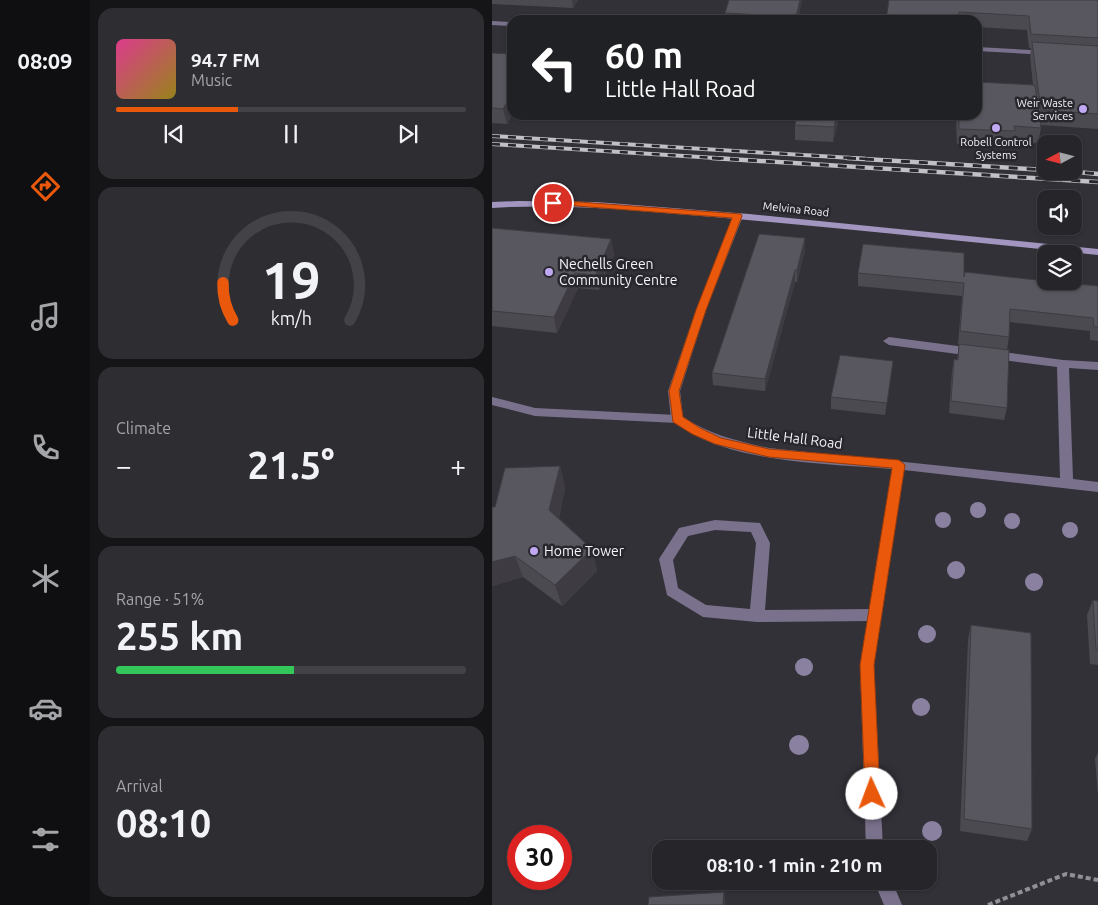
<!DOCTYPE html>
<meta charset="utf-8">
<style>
:root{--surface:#26252a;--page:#2e2d32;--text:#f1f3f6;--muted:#a4a5a8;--line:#424247;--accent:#ea580c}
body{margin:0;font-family:Ubuntu,sans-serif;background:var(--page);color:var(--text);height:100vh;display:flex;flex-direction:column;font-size:19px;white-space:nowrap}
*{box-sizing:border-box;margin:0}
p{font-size:16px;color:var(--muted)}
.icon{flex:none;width:28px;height:28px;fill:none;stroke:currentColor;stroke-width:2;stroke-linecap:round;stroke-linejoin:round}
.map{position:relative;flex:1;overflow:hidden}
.sheet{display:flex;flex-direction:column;gap:8px;padding:8px;background:#151417;width:402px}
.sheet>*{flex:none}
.top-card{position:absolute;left:15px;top:15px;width:475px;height:105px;border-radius:15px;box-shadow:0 1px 4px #0004,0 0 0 1px var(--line);background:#202124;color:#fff;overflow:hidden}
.needle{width:32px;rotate:263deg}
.controls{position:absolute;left:545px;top:135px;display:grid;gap:10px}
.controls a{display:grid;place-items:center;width:45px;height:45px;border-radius:10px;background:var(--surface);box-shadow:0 1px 4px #0004,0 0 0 1px var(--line);font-size:25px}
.speed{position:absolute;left:15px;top:825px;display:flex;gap:10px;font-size:25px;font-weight:700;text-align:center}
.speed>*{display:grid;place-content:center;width:65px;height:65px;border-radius:50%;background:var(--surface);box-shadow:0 1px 4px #0004,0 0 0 1px var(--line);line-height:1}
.speed .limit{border:8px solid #d22;background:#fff;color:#111}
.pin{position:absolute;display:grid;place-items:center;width:42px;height:42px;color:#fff;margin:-21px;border:2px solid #fff;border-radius:50%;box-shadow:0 1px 5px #0007}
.me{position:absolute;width:55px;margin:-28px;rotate:358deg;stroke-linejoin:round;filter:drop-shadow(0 0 4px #0008)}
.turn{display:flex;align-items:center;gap:18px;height:105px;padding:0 15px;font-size:22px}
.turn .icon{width:65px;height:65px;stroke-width:2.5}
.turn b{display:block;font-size:35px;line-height:42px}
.big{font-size:38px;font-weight:600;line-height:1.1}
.sheet .widget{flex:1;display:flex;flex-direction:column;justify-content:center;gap:8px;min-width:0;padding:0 18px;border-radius:15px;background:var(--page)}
.sheet .dial{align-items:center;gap:0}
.dial svg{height:130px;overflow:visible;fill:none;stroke:var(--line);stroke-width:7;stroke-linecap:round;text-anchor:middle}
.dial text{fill:var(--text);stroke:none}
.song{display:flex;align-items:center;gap:15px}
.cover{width:60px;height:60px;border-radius:8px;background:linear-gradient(135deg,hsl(330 70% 55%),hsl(50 70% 35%))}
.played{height:5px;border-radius:2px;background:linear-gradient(90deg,var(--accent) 35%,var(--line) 35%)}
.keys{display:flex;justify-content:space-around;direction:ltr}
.heat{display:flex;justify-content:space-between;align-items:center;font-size:28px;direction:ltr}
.charge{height:8px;border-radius:4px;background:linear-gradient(90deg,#34c759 51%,var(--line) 0)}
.trip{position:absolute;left:160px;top:840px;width:285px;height:50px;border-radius:15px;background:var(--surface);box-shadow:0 1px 4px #0004,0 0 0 1px var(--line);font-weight:600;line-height:50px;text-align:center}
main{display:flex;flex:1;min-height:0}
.menu{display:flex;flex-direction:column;width:90px;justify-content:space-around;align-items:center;background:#0f0f11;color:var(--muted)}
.menu .icon{width:35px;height:35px}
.menu .on{color:var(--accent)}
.menu b{font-size:22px;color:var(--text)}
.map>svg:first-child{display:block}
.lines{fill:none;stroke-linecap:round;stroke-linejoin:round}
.path{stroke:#919096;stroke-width:4;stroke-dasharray:5 3;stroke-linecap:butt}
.service{fill:#7a728d;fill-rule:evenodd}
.minor{fill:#7a728d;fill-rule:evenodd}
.secondary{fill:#a295c0;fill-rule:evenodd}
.rail-far1-casing{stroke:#c1c0c5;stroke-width:4}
.rail-casing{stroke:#c1c0c5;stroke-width:4.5}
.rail-far1{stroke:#29272e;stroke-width:2.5;stroke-dasharray:8;stroke-linecap:butt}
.rail{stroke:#29272e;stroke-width:3;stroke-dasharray:9;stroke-linecap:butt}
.tree{fill:#8a81a1}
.wall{fill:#4c4a51}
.shaded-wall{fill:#3e3c42}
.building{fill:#58565e;stroke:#3e3c42}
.route{fill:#ea580c;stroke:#983908}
.poi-dot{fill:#c0a8f3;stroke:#29272e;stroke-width:2}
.labels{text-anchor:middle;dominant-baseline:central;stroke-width:5;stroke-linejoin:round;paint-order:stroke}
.far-poi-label{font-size:11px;fill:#f5f4f9;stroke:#29272e;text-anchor:end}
.far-street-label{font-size:11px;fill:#f5f4f9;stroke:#29272e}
.poi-label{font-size:14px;fill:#f5f4f9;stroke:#29272e;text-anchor:start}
.street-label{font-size:14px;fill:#f5f4f9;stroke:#29272e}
</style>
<main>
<nav class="menu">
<b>08:09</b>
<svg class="icon on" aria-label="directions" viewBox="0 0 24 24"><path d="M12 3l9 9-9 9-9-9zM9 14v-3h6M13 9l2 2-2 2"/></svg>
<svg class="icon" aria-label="music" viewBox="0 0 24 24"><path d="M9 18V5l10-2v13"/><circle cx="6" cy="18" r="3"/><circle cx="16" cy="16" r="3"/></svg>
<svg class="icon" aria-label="phone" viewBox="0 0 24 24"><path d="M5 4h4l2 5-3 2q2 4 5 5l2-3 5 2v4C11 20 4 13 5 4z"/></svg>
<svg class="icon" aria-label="climate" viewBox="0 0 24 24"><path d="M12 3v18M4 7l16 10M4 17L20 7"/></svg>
<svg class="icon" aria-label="car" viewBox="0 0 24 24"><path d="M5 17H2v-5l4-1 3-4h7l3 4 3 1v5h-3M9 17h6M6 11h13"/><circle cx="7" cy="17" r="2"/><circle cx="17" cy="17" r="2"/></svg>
<svg class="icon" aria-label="filters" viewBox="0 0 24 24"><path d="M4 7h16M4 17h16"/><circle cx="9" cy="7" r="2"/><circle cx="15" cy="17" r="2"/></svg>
</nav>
<section class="sheet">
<div class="widget">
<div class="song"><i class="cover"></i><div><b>94.7 FM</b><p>Music</p></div></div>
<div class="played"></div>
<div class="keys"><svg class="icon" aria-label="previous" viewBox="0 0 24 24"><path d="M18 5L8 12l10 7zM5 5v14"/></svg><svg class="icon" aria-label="pause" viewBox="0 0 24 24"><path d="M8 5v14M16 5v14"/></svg><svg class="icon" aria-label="next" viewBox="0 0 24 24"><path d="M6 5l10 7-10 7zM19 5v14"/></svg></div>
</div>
<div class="widget dial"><svg viewBox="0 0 100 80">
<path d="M14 69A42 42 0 1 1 86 69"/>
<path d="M14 69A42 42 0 0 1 8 46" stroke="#ea580c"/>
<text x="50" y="56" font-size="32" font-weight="700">19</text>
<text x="50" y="72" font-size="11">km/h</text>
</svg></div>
<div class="widget"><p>Climate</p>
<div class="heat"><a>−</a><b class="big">21.5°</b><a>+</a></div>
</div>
<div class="widget"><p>Range · 51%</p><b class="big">255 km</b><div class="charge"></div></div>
<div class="widget"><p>Arrival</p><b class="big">08:10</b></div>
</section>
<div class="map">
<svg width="606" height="905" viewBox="0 0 606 905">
<rect width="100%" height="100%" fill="#333138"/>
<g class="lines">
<path class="path" d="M496 905 574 874 606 880"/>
<g class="service">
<path d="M0 397 43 408 185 415 191 419 185 423 43 416 0 405Z"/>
<path d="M223 520 268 523 278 543 273 610 382 609 387 611 389 615 387 619 382 621 265 622 211 617 175 595 167 559 187 528ZM223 530 259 532 264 543 258 609 214 605 186 588 181 560 196 536Z"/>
</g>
<g class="minor">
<path d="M0 21 20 22V26L0 25Z"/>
<path d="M485 47 556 51 560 53 556 55 485 51Z"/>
<path d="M246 213 251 216 214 310 188 391 191 417C219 435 245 441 277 448L568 478 565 367 397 345 391 341 397 337 571 360 606 362V370L577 368 581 479 606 482V492L412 470 382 665 391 849H374L368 665 400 469C340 464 245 463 194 430 189 427 182 424 179 419L176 391 204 310 241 216Z"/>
<path d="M382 881H400L410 905H392Z"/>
</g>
<path class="secondary" d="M26 201 104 202 257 214 606 249V255C478 242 350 228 222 217 148 211 74 203 0 208V202Z"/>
<g class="rail-far1-casing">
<g id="rail-far1">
<path d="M0 136 376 159"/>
<path d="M0 144 240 159"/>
</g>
</g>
<g class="rail-casing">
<g id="rail">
<path d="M220 158 606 182"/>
<path d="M355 158 554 170"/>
<path d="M575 171 606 174"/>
</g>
</g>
<use href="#rail-far1" class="rail-far1"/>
<use href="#rail" class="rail"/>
</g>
<g class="tree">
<circle cx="486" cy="510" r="8"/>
<circle cx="451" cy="520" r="8"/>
<circle cx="520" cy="521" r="8"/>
<circle cx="578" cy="530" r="8"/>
<circle cx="464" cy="570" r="9"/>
<circle cx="542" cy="582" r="9"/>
<circle cx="435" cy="634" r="9"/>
<circle cx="312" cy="667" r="9"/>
<circle cx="429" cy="707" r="9"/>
<circle cx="307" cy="745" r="10"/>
<circle cx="440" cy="831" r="10"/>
</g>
<g class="wall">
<path d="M0 0H86L81 8 0 4Z"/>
<path d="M310 0 306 20H233V13Z"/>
<path d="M397 0H606V129L549 125V128L546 143 521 142 520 147 465 144 464 115H485L541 85 538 56 539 48H537L535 30 485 27V20H394Z"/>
<path d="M0 53 20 54V115L15 124 0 123Z"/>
<path d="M348 115 341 142 303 140V125Z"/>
<path d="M0 228 119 239 122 255 107 290 86 288 65 333 0 326Z"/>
<path d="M313 238V250L305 282H303L273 391 221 385 220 373Z"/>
<path d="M366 273 472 275 606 286V341L598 340V331L518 322 517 337 515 350V408L512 420 457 413 460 371 462 359 465 360 467 344H466L470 296 366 286Z"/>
<path d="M399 373 393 415 339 409V397Z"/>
<path d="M68 466 73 488 67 518 100 549 105 571 70 606 31 577 0 586V507H3Z"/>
<path d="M601 600 606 601V665L598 664 595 615Z"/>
<path d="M479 625 540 829 535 841 468 831 476 640Z"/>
<path d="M606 753V796L603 759Z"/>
</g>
<g class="shaded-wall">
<path d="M80 0H86L81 8Z"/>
<path d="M308 0H310L306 20H304Z"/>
<path d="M20 94V115L15 124 11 109Z"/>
<path d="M345 115H348L341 142 342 127Z"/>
<path d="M313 238V250L305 282V270Z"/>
<path d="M119 239 122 255 107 290 104 275Z"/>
<path d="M303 270V282L273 391V379Z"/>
<path d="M83 273 86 288 65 333 62 317Z"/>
<path d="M68 466 73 488 64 531 57 510Z"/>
<path d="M100 549 105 571 70 606 63 585Z"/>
<path d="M23 556 31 577 0 586V562Z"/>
<path d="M232 892 234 905H231Z"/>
</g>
<g class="building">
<path d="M237 0H308L304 17 233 13Z"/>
<path d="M397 0H606V38L539 34 537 16 467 12V20H394Z"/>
<path d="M540 42 606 46V114L549 110Z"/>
<path d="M0 53 20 54V94L11 109 0 108Z"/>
<path d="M485 82 543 85 549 128 522 126 523 131 467 129V115H485Z"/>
<path d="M305 115H345L342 127 303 125Z"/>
<path d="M0 228 119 239 104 275 83 273 62 317 0 311Z"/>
<path d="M267 234 313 238 305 270H303L273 379 220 373Z"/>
<path d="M371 244 472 253V277L473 272 554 281 606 286V327H602L601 318 518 309 517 337 468 331 472 283 366 273Z"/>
<path d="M467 344 517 350 515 408 459 401 462 359 466 360Z"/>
<path d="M348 355 401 361 395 403 339 397Z"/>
<path d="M68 466 57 510 100 549 63 585 23 556 0 562V507H3L13 468Z"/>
<path d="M601 600 606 601V650H604Z"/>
<path d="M479 625 539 633 540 829 472 819Z"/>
<path d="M232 892 231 905H156L157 897Z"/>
</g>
<path class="route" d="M61 200 249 214 250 216 214 310 187 391 191 417 208 428 229 438 277 449 407 460 413 465 382 665 388 794 386 799 380 801 375 799 373 794 368 665 400 468 277 457 223 444 200 434 181 422 177 391 204 310 240 218 58 204V201Z"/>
<g class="poi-dot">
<circle cx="591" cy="109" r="5"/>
<circle cx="504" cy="128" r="5"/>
<circle cx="57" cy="272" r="5"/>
<circle cx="42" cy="551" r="5"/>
</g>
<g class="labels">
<g class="far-poi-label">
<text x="581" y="103">Weir Waste<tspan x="581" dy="13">Services</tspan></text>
<text x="504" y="142" text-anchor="middle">Robell Control<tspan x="504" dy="13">Systems</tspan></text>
</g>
<g class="far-street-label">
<text transform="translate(304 209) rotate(6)">Melvina Road</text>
</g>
<g class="poi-label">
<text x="67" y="264">Nechells Green<tspan x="67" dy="16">Community Centre</tspan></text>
<text x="52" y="551">Home Tower</text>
</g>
<g class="street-label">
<text transform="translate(303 438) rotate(7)">Little Hall Road</text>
</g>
</g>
</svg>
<div class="controls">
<a><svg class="needle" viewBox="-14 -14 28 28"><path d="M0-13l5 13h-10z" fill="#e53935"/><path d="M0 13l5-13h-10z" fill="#a4a5a8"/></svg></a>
<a><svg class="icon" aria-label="sound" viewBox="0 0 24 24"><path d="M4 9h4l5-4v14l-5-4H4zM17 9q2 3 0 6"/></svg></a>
<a><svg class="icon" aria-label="layers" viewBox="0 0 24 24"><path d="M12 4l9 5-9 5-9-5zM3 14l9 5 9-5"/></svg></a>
</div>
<div class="speed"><div class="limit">30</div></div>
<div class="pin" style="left:61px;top:203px;background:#d93025"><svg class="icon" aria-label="arrive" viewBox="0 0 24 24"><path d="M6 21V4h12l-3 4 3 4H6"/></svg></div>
<svg class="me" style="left:380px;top:794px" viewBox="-20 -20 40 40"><circle r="19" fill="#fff"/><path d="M0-13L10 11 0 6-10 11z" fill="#ea580c"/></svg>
<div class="trip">08:10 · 1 min · 210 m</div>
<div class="top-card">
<div class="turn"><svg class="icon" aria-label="left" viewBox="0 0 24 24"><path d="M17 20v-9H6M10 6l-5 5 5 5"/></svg><div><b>60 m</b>Little Hall Road</div></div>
</div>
</div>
</main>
